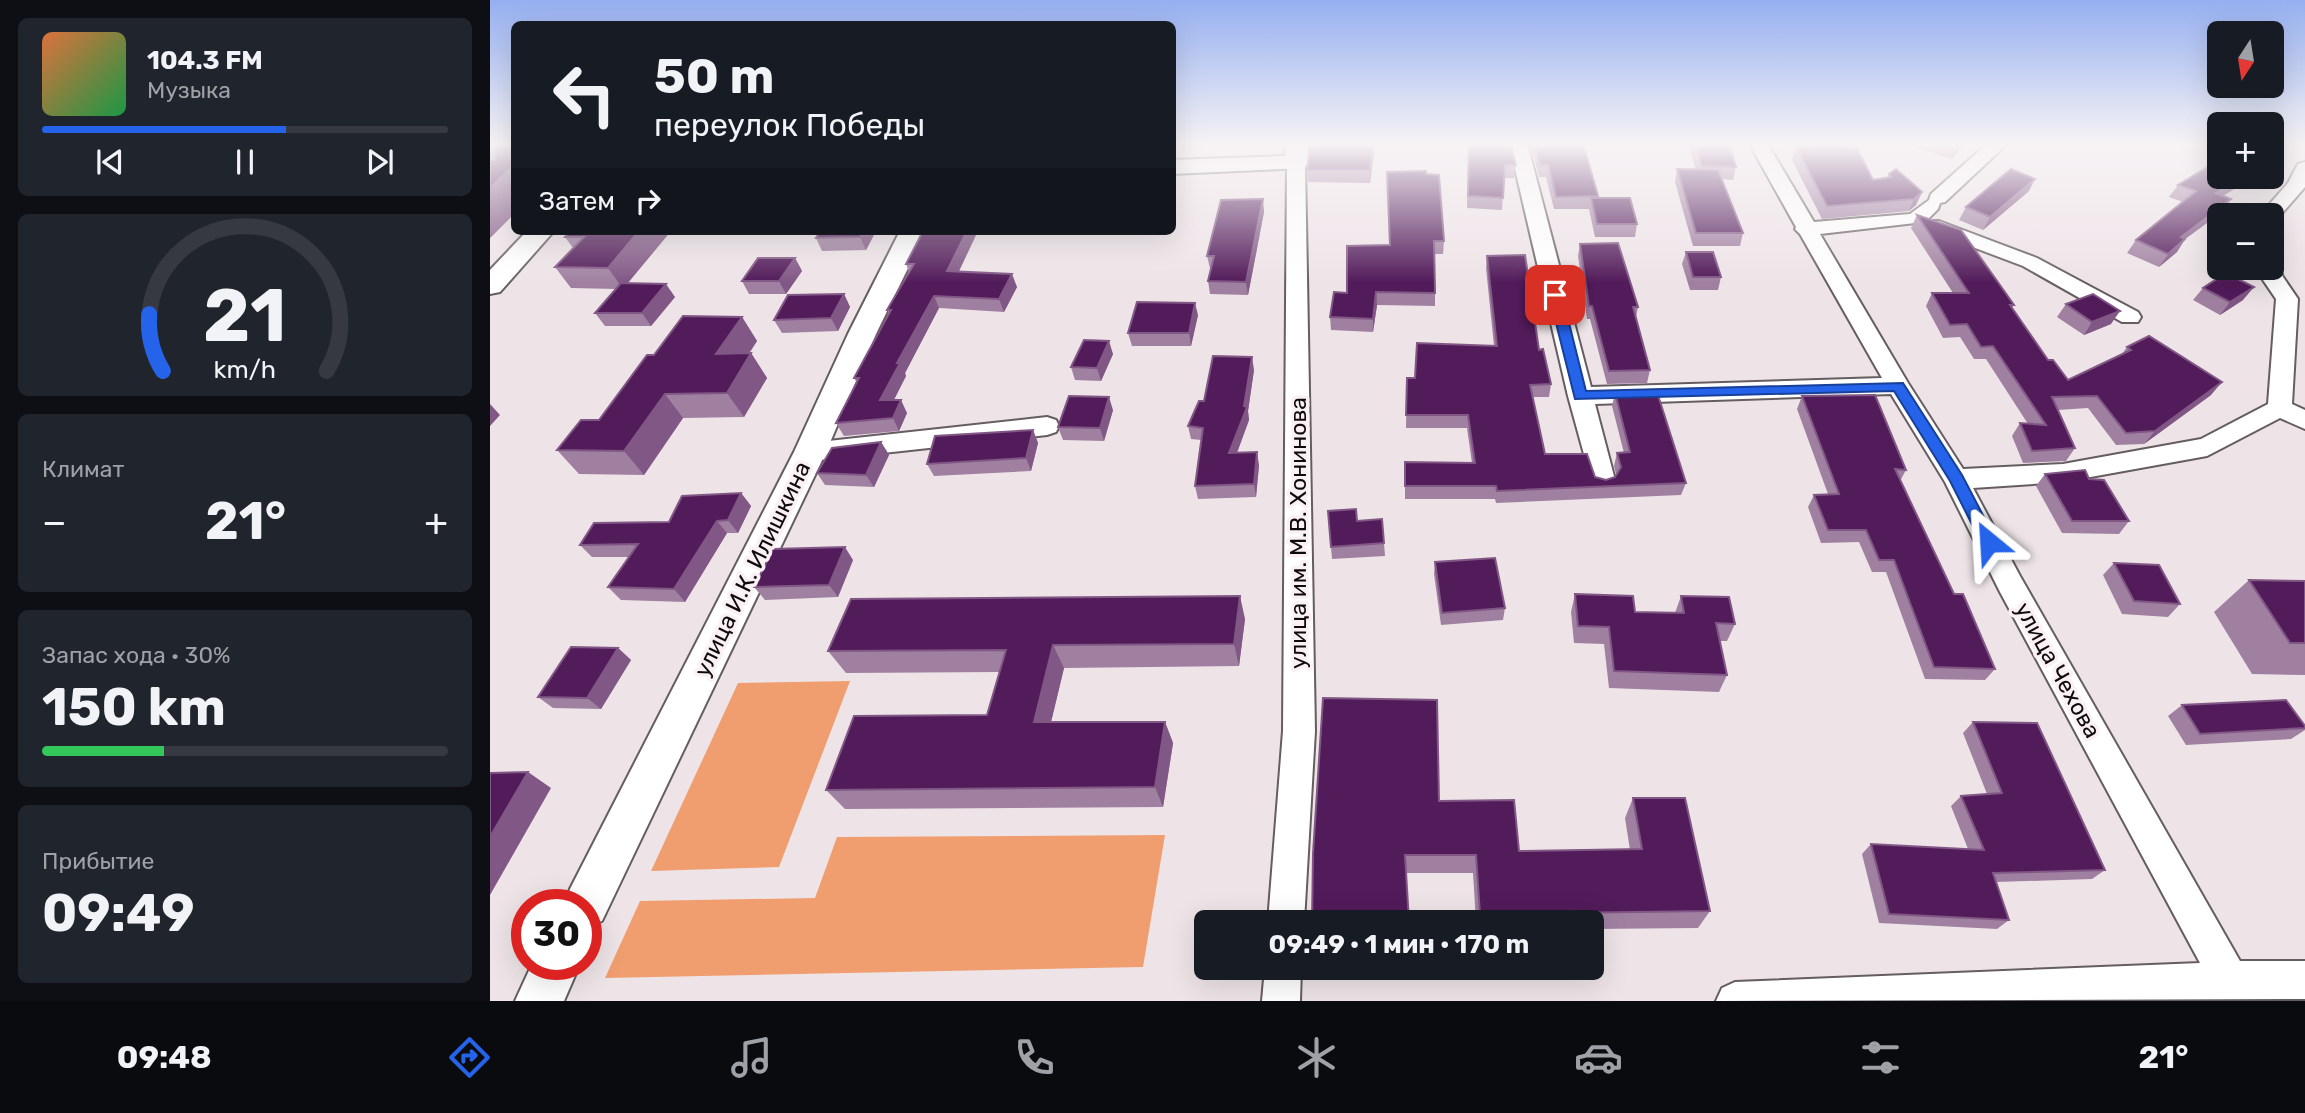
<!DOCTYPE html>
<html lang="ru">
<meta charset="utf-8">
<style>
:root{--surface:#171b24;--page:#20242c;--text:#f1f3f6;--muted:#9ea1a6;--line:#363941;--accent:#2563eb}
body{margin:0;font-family:Rubik,sans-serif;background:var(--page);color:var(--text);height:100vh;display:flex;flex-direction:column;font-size:26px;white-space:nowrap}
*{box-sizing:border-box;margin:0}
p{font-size:23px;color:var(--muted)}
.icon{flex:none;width:38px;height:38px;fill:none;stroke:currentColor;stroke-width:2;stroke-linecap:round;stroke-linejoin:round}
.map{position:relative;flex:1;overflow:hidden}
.side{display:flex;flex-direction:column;gap:18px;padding:18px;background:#0d0f14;width:490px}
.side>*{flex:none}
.guide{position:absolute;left:21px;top:21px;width:665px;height:214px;border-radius:10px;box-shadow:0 7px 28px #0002;background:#171b24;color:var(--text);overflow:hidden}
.needle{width:46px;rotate:192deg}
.controls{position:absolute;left:1717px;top:21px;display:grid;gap:14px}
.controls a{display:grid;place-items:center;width:77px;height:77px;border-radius:10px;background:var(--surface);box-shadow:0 7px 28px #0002;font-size:35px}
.speed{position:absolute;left:21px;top:889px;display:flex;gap:14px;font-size:35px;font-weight:700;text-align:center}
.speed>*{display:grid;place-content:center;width:91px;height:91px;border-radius:50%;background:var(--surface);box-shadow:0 7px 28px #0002;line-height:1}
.speed .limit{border:10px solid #d22;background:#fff;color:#111}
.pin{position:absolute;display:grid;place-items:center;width:60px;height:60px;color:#fff;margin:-30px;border-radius:14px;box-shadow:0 4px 10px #0006}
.me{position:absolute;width:77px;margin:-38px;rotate:333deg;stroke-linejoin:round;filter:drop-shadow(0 0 5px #0008)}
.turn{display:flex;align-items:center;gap:24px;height:147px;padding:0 28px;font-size:32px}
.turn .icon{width:91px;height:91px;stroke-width:2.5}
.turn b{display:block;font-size:49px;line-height:60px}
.then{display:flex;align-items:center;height:66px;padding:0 28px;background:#0003;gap:14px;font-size:26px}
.big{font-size:52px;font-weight:700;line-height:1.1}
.side .tile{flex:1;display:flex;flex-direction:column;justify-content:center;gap:10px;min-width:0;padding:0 24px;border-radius:10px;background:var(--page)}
.side .dial{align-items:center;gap:0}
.dial svg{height:182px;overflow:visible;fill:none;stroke:var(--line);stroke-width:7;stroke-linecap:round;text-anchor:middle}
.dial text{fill:var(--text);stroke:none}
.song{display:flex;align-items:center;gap:21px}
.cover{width:84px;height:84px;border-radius:10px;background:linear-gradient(135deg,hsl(20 70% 55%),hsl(140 70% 35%))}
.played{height:7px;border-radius:4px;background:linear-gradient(90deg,var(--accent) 60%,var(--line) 60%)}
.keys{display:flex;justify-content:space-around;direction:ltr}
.heat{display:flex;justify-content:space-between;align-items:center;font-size:38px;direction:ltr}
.charge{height:10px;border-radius:5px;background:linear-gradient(90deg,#34c759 30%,var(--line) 0)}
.trip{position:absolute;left:704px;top:910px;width:410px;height:70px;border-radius:10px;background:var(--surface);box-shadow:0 7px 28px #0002;font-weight:700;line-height:70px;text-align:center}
.menu{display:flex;height:112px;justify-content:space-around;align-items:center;background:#090b0e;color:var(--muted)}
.menu .icon{width:49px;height:49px}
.menu .current{color:var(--accent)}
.menu b{font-size:32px;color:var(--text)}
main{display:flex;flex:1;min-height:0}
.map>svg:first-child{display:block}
.green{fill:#f09e6f}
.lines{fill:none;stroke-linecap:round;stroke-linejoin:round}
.minor-casing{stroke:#655d60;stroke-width:4}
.tertiary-casing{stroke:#655d60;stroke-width:4}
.minor{fill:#fff;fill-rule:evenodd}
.tertiary{fill:#fff;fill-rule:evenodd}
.wall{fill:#a080a1}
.shaded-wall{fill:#815785}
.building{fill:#521b5a;stroke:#815785;stroke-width:2}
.route{fill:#2563eb;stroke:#184099;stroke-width:2}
.labels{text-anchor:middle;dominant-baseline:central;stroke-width:7;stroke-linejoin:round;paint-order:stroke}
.street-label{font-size:23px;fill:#0e0b0c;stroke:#fbf1f5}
</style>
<main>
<section class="side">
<div class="tile">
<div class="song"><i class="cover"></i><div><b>104.3 FM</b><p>Музыка</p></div></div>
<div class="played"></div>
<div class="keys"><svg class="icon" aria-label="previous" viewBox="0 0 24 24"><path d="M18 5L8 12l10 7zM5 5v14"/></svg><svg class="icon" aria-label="pause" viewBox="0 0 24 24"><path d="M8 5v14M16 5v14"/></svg><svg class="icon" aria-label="next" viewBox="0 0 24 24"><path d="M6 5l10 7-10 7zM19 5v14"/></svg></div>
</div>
<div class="tile dial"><svg viewBox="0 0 100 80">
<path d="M14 69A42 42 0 1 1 86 69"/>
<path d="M14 69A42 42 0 0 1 8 44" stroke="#2563eb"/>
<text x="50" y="56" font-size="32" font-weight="700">21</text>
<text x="50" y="72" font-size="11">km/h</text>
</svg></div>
<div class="tile"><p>Климат</p>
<div class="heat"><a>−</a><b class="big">21°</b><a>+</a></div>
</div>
<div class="tile"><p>Запас хода · 30%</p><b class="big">150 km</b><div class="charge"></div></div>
<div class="tile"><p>Прибытие</p><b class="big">09:49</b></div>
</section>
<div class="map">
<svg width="1815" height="1001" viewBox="0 0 1815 1001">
<rect width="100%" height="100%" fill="#eee4e8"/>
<g class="green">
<path d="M360 681 289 867 161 871 248 683Z"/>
<path d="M675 835 653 967 115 978 150 901 325 898 347 837Z"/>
</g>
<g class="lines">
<g class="minor-casing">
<g id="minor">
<path d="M1019 143H1037L1101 387 1392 378 1310 234 1305 229 1306 227 1259 143H1277L1324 222 1420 214 1439 200 1441 194 1498 143H1518L1455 202 1450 203 1448 209 1436 221H1449L1547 258 1648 312 1651 317 1648 322H1632L1533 266 1435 229 1432 225 1434 222 1330 234 1418 383 1473 469 1573 464 1711 439 1778 404 1786 299 1771 277 1770 268H1782V262L1787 264 1793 277 1808 299 1802 404 1815 410V429L1790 418 1717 456 1573 482 1483 488 1530 576 1750 961H1815V999L1226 1001 1232 988 1245 982 1710 963 1510 592 1455 482 1401 394 1105 404 1125 480 1121 487 1112 490 1103 487 1078 396Z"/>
<path d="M806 157 815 163 825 731 814 922H778L793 731 797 163Z"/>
<path d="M1815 162V187L1787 219 1782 221V215H1770L1798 183 1808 164Z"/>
<path d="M557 417 566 420 569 426 566 432 557 435 320 461 311 458 307 452 311 446 320 443Z"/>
<path d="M775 968H811L810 1001H772Z"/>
</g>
</g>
<g class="tertiary-casing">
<g id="tertiary">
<path d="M796 143H818V163L814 168 682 174V160L795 156Z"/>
<path d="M37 231H64L10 292 0 294V270Z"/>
<path d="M410 231H436L386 334 336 452 112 921 96 927V905H74L80 889 304 452 358 334Z"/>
<path d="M42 964H90L74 1001H25Z"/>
</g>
</g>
<use href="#minor" class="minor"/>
<use href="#tertiary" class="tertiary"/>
</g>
<g class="wall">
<path d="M0 143H24V214L0 238Z"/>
<path d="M826 143H885L880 183 818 182 817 170Z"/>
<path d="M978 143H1020L1026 165 1024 178H1014L1012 210 977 208Z"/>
<path d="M1041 143H1093L1107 198 1147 224 1145 237H1105L1099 209H1064L1056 177H1049L1041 146Z"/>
<path d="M1198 143H1241L1240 146 1246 167 1243 180 1232 179 1253 233 1250 246H1203L1185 182 1187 169 1206 170Z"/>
<path d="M1311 143H1357L1360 148 1383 180 1397 178 1399 174 1432 192 1426 205 1419 211 1332 219 1302 160 1306 147 1312 148Z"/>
<path d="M1429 143H1474L1462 159 1427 148Z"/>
<path d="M1575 143H1590L1587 147Z"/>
<path d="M897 172 954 241 953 254H945V306L887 305 883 332 841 330 840 317 857 293 900 245Z"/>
<path d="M1729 177H1764L1733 196 1732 212 1695 239 1687 252 1669 267 1637 253 1646 240 1693 202 1679 197 1688 185Z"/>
<path d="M1539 191 1493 230 1469 220 1476 207Z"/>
<path d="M774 212 758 295 720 294 718 281 721 268H720L717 256Z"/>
<path d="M1427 215 1524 305 1522 308 1558 360 1578 380 1632 354 1637 347 1721 395 1654 444 1626 445 1598 408 1568 410 1585 448 1576 461 1533 463 1522 436 1530 423 1538 424 1496 359H1484L1470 337 1453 338 1436 306 1442 293H1463L1421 228Z"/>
<path d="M80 231H181L137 283 185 297 161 326H115L105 313 126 289 81 288 65 267 83 248 75 237Z"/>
<path d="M330 231H386L376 250 332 251 326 238Z"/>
<path d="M433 231 468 272 527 287 514 312 449 308 415 373 416 376 404 400 417 413 409 431 354 436 346 423 367 383 364 378 399 313 397 310 419 272 416 264Z"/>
<path d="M1090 244 1148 307 1146 317 1160 370 1157 383 1117 384 1100 319H1097L1088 256Z"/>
<path d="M1196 252 1231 277 1228 290H1200L1192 264Z"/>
<path d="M997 256 1049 350 1061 384 1059 397H1042L1055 454 1105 477 1116 480 1125 477 1126 474 1124 466 1127 453H1134L1122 406 1125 393 1196 483 1191 495 1006 503 1005 499H915V462L982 463 977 428H916L917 378H925L1004 346 996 268Z"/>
<path d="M305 258 312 271 296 294H259L252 281Z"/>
<path d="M1713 288 1753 300 1730 315 1703 300Z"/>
<path d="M354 294 360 307 348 331 292 333 284 320Z"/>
<path d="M1576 304 1621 324 1594 335 1567 317Z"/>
<path d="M708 315 701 346H642L638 333Z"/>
<path d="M252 317 267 341 259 354 261 353 277 378 254 417 193 418 154 475 89 474 67 450 109 420 164 355Z"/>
<path d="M623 354 611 381 585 380 581 367Z"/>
<path d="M764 370 758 411 759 420 747 453 769 465 766 497 708 499 705 486 711 440 701 439 698 426 714 401Z"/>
<path d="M1312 396 1416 470 1410 481 1464 594 1505 669 1495 680 1435 679 1396 572H1382L1369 542 1331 543 1318 507 1324 495 1338 494 1307 409Z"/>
<path d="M623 410 614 441 573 440 568 427Z"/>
<path d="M543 430 548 443 541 471 444 476 437 464Z"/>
<path d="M391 442 399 455 384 487 335 485 327 473Z"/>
<path d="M1555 474 1599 479 1639 521 1629 534 1572 533 1546 486Z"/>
<path d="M251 493 261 506 248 533H237L195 602 131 600 118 587 140 557H102L90 545 179 522Z"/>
<path d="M838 511 867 521 894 543 895 556 842 559Z"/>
<path d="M363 560 348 597 275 600 264 587Z"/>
<path d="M945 562 1015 608 1013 620 951 625 944 574Z"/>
<path d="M1624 563 1690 604 1678 617 1632 614 1613 575Z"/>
<path d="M1759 580 1815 581V675L1762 674 1724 612Z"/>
<path d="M1085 594 1145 612 1185 613 1191 596 1245 624 1237 641H1230L1237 675 1229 692 1119 688 1114 644 1084 643 1081 612Z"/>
<path d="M755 619 749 666 574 668 561 722H675L683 743 673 807 355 809 336 790 497 715 509 672 356 673 338 651Z"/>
<path d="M128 648 141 660 111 709 63 708 48 697Z"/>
<path d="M1692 705 1815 726V730L1801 739 1696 745 1678 716Z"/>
<path d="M1483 722 1615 870 1602 879 1506 882 1519 920 1507 929 1389 923 1372 854 1381 844 1478 849 1461 806 1471 796 1497 794 1473 733Z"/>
<path d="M1143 798 1220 911 1208 928 1101 929V922H986L983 873H916L822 922 949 801 1029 851 1140 850 1135 818Z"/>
</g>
<g class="shaded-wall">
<path d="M883 143H885L880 183V170Z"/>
<path d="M1470 143H1474L1462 159 1467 147Z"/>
<path d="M1799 143 1782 165V159Z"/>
<path d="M24 165V214L0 238V188Z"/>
<path d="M1752 177H1764L1717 205 1726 193Z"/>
<path d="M1545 179 1539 191 1493 230 1500 217Z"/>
<path d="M1432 192 1426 205 1419 211 1424 199Z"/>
<path d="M773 199 774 212 758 295 756 282Z"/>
<path d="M1741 199 1732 212 1695 239 1687 252 1669 267 1691 237Z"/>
<path d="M149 231H181L133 289 118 268Z"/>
<path d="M373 231H386L376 250 370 237Z"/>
<path d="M477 231H488L463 284 457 271Z"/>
<path d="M305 258 312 271 296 294 289 281Z"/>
<path d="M522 274 527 287 514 312 509 299Z"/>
<path d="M176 284 185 297 161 326 152 313Z"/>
<path d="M1764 287 1753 300 1730 315 1740 302Z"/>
<path d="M886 292 887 305 883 332V319Z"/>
<path d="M354 294 360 307 348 331 341 318Z"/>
<path d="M444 296 449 308 415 373 416 376 397 413 390 400 407 363Z"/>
<path d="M705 303 708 315 701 346 699 333Z"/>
<path d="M1630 311 1621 324 1594 335 1602 322Z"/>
<path d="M252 317 267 341 242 378 226 354Z"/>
<path d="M619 341 623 354 611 381 607 368Z"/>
<path d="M261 353 277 378 254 417 237 393Z"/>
<path d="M762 357 764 370 758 411 759 420 742 466 739 453 754 406Z"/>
<path d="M1732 382 1721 395 1654 444 1665 431Z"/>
<path d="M175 394 193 418 154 475 134 451Z"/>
<path d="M619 397 623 410 614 441 610 428Z"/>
<path d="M411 400 417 413 409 431 403 418Z"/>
<path d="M0 404 10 415 0 426Z"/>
<path d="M543 430 548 443 541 471 536 458Z"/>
<path d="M391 442 399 455 384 487 376 475Z"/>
<path d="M767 452 769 465 766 497 764 484Z"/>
<path d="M251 493 261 506 248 533 238 520Z"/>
<path d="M227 521 237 533 195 602 184 589Z"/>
<path d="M355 547 363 560 348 597 339 585Z"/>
<path d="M750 596 755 619 749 666 744 644Z"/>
<path d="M563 645 574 668 556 743 544 722Z"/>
<path d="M128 648 141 660 111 709 97 698Z"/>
<path d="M675 722 683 743 673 807 665 787Z"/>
<path d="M38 772 61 788 0 895V837Z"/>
</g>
<g class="building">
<path d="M5 143H24V165L0 188V160H5Z"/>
<path d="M826 143H883L880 170H817L820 146H826Z"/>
<path d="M979 143H1020L1026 165H1015L1013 198 978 196Z"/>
<path d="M1044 143H1093L1108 196 1066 197 1058 165H1050Z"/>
<path d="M1205 143H1239L1246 167 1212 166Z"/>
<path d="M1320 143H1357L1360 148H1367L1383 180 1401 177 1399 174 1406 169 1432 192 1424 199 1337 206 1306 147 1322 148Z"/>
<path d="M1456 143H1470L1467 147Z"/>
<path d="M1782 143H1798L1790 154 1782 159Z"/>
<path d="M1729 160V177H1752L1726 193 1741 199 1691 237 1695 239 1678 254 1646 240 1706 191 1688 185Z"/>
<path d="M1187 169 1228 170 1253 233H1206Z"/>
<path d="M1521 169 1545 179 1500 217 1476 207Z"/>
<path d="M936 171V174L949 175 954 241H944L945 293 886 292 883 319 840 317 844 292 857 293V246L900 245 897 172Z"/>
<path d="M1101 198H1140L1147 224H1107Z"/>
<path d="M773 199 756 282 718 281 724 256H717L731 200Z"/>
<path d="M1427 215 1471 230 1524 305H1520L1558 360H1563L1578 380 1641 350 1637 347 1659 336 1732 382 1665 431 1636 433 1607 396 1562 397 1585 448 1542 451 1530 423 1556 425 1503 346 1491 347 1477 324 1460 325 1442 293H1479Z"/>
<path d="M80 231H149L118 268 65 267 94 237H75Z"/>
<path d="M330 231H373L370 237 326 238Z"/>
<path d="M433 231H477L457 271 522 274 509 299 444 296 407 363H410L390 400H411L403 418 346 423 369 378H364L401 310H397L424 264H416Z"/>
<path d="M1128 243 1148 307H1143L1160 370 1119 371 1102 306H1099L1090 244Z"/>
<path d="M1196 252H1223L1231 277H1203Z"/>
<path d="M1035 255 1049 350 1053 349 1061 384 1040 385 1055 454H1097L1105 477 1116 480 1125 477 1131 467 1127 453 1140 452 1125 393 1167 392 1196 483 1007 491 1006 486H915V462L985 463 978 415H916L917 378H925L927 343 1007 346 997 256Z"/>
<path d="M268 258H305L289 281H252Z"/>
<path d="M1736 273 1764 287 1740 302 1713 288Z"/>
<path d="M131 283 176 284 152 313H105Z"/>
<path d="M354 294 341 318 284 320 298 295Z"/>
<path d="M1603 294 1630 311 1602 322 1576 304Z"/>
<path d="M647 302 705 303 699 333H638Z"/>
<path d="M193 316 252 317 226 354 261 353 237 393 175 394 134 451 67 450 91 420H109L157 355H164Z"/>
<path d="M594 340 619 341 607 368 581 367Z"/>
<path d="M723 356 762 357 754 406 757 407 739 453 767 452 764 484 705 486 713 428 698 426 709 401H714Z"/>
<path d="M1385 395 1416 470 1405 469 1464 594H1473L1505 669 1444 667 1404 560H1389L1376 530H1338L1324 495 1349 494 1312 396Z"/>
<path d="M579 396 619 397 610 428 568 427Z"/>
<path d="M543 430 536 458 437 464 445 436Z"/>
<path d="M391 442 376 475 327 473 342 448Z"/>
<path d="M1595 470 1599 479 1614 480 1639 521H1582L1555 474Z"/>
<path d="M251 493 238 520 227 521 184 589 118 587 148 544 90 545 104 523 179 522 192 496Z"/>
<path d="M866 509 867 521 892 519 894 543 841 547 838 511Z"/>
<path d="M355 547 339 585 264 587 283 549Z"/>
<path d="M1005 558 1015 608 952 613 945 562Z"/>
<path d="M1624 563 1669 565 1690 604 1644 601Z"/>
<path d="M1759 580 1815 581V643H1800Z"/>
<path d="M1085 594 1143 596 1145 612 1194 613 1191 596 1239 597 1245 624 1226 623 1237 675 1124 671 1119 627 1088 626Z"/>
<path d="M750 596 744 644 563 645 544 722H675L665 787 336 790 364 716 497 715 516 650 338 651 361 599Z"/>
<path d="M81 647 128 648 97 698 48 697Z"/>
<path d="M833 698 947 700 949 801 1024 800 1029 851 1152 849 1143 798H1195L1220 911 990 914 986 855H915L919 922H822L823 854Z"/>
<path d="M1796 700 1815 726V728L1710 734 1692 705Z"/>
<path d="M1483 722 1547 723 1615 870 1503 873 1519 920 1399 914 1381 844 1494 850 1471 796 1512 793Z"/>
<path d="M38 772 0 837V773Z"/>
</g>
<linearGradient id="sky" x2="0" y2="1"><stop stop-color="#95aff0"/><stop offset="0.51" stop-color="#f7f3f5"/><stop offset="1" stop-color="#f7f3f5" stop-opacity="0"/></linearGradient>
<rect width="1815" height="283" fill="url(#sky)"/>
<path class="route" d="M1065 291 1072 295 1096 391 1413 383 1472 475 1507 542 1505 546H1493L1460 481 1404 391 1085 399 1059 295Z"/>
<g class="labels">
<g class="street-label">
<text transform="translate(808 533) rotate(-90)">улица им. М.В. Хонинова</text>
<text transform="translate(262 569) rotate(-64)">улица И.К. Илишкина</text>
<text transform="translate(1568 670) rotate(61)">улица Чехова</text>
</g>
</g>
</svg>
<div class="controls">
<a><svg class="needle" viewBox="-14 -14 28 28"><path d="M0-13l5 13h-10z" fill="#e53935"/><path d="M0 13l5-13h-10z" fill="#9ea1a6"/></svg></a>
<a>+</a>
<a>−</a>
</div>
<div class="speed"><div class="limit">30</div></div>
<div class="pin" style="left:1065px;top:295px;background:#d93025"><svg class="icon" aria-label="arrive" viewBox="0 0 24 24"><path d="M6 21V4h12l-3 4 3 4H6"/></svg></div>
<svg class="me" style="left:1499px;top:542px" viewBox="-20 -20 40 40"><path d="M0-17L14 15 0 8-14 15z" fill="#2563eb" stroke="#fff" stroke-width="4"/></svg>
<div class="trip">09:49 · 1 мин · 170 m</div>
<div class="guide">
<div class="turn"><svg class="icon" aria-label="left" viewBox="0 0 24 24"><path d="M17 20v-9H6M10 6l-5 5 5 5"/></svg><div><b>50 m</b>переулок Победы</div></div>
<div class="then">Затем<svg class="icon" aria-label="right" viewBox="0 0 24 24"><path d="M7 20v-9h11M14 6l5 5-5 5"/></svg></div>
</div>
</div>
</main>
<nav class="menu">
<b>09:48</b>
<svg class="icon current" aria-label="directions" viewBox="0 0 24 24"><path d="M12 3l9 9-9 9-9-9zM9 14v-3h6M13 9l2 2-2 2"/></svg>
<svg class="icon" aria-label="music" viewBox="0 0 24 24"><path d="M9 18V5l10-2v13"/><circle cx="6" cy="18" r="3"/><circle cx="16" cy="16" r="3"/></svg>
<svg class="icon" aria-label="phone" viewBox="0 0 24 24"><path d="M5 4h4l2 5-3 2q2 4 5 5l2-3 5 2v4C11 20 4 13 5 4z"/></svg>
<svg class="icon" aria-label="climate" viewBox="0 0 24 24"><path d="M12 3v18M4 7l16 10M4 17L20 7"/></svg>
<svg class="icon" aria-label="car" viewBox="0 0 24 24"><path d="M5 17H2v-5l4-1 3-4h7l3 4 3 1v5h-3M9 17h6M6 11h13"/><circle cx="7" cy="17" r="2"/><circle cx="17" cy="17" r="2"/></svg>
<svg class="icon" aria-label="filters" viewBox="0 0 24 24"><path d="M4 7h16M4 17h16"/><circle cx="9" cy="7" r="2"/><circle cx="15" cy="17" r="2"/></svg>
<b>21°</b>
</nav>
